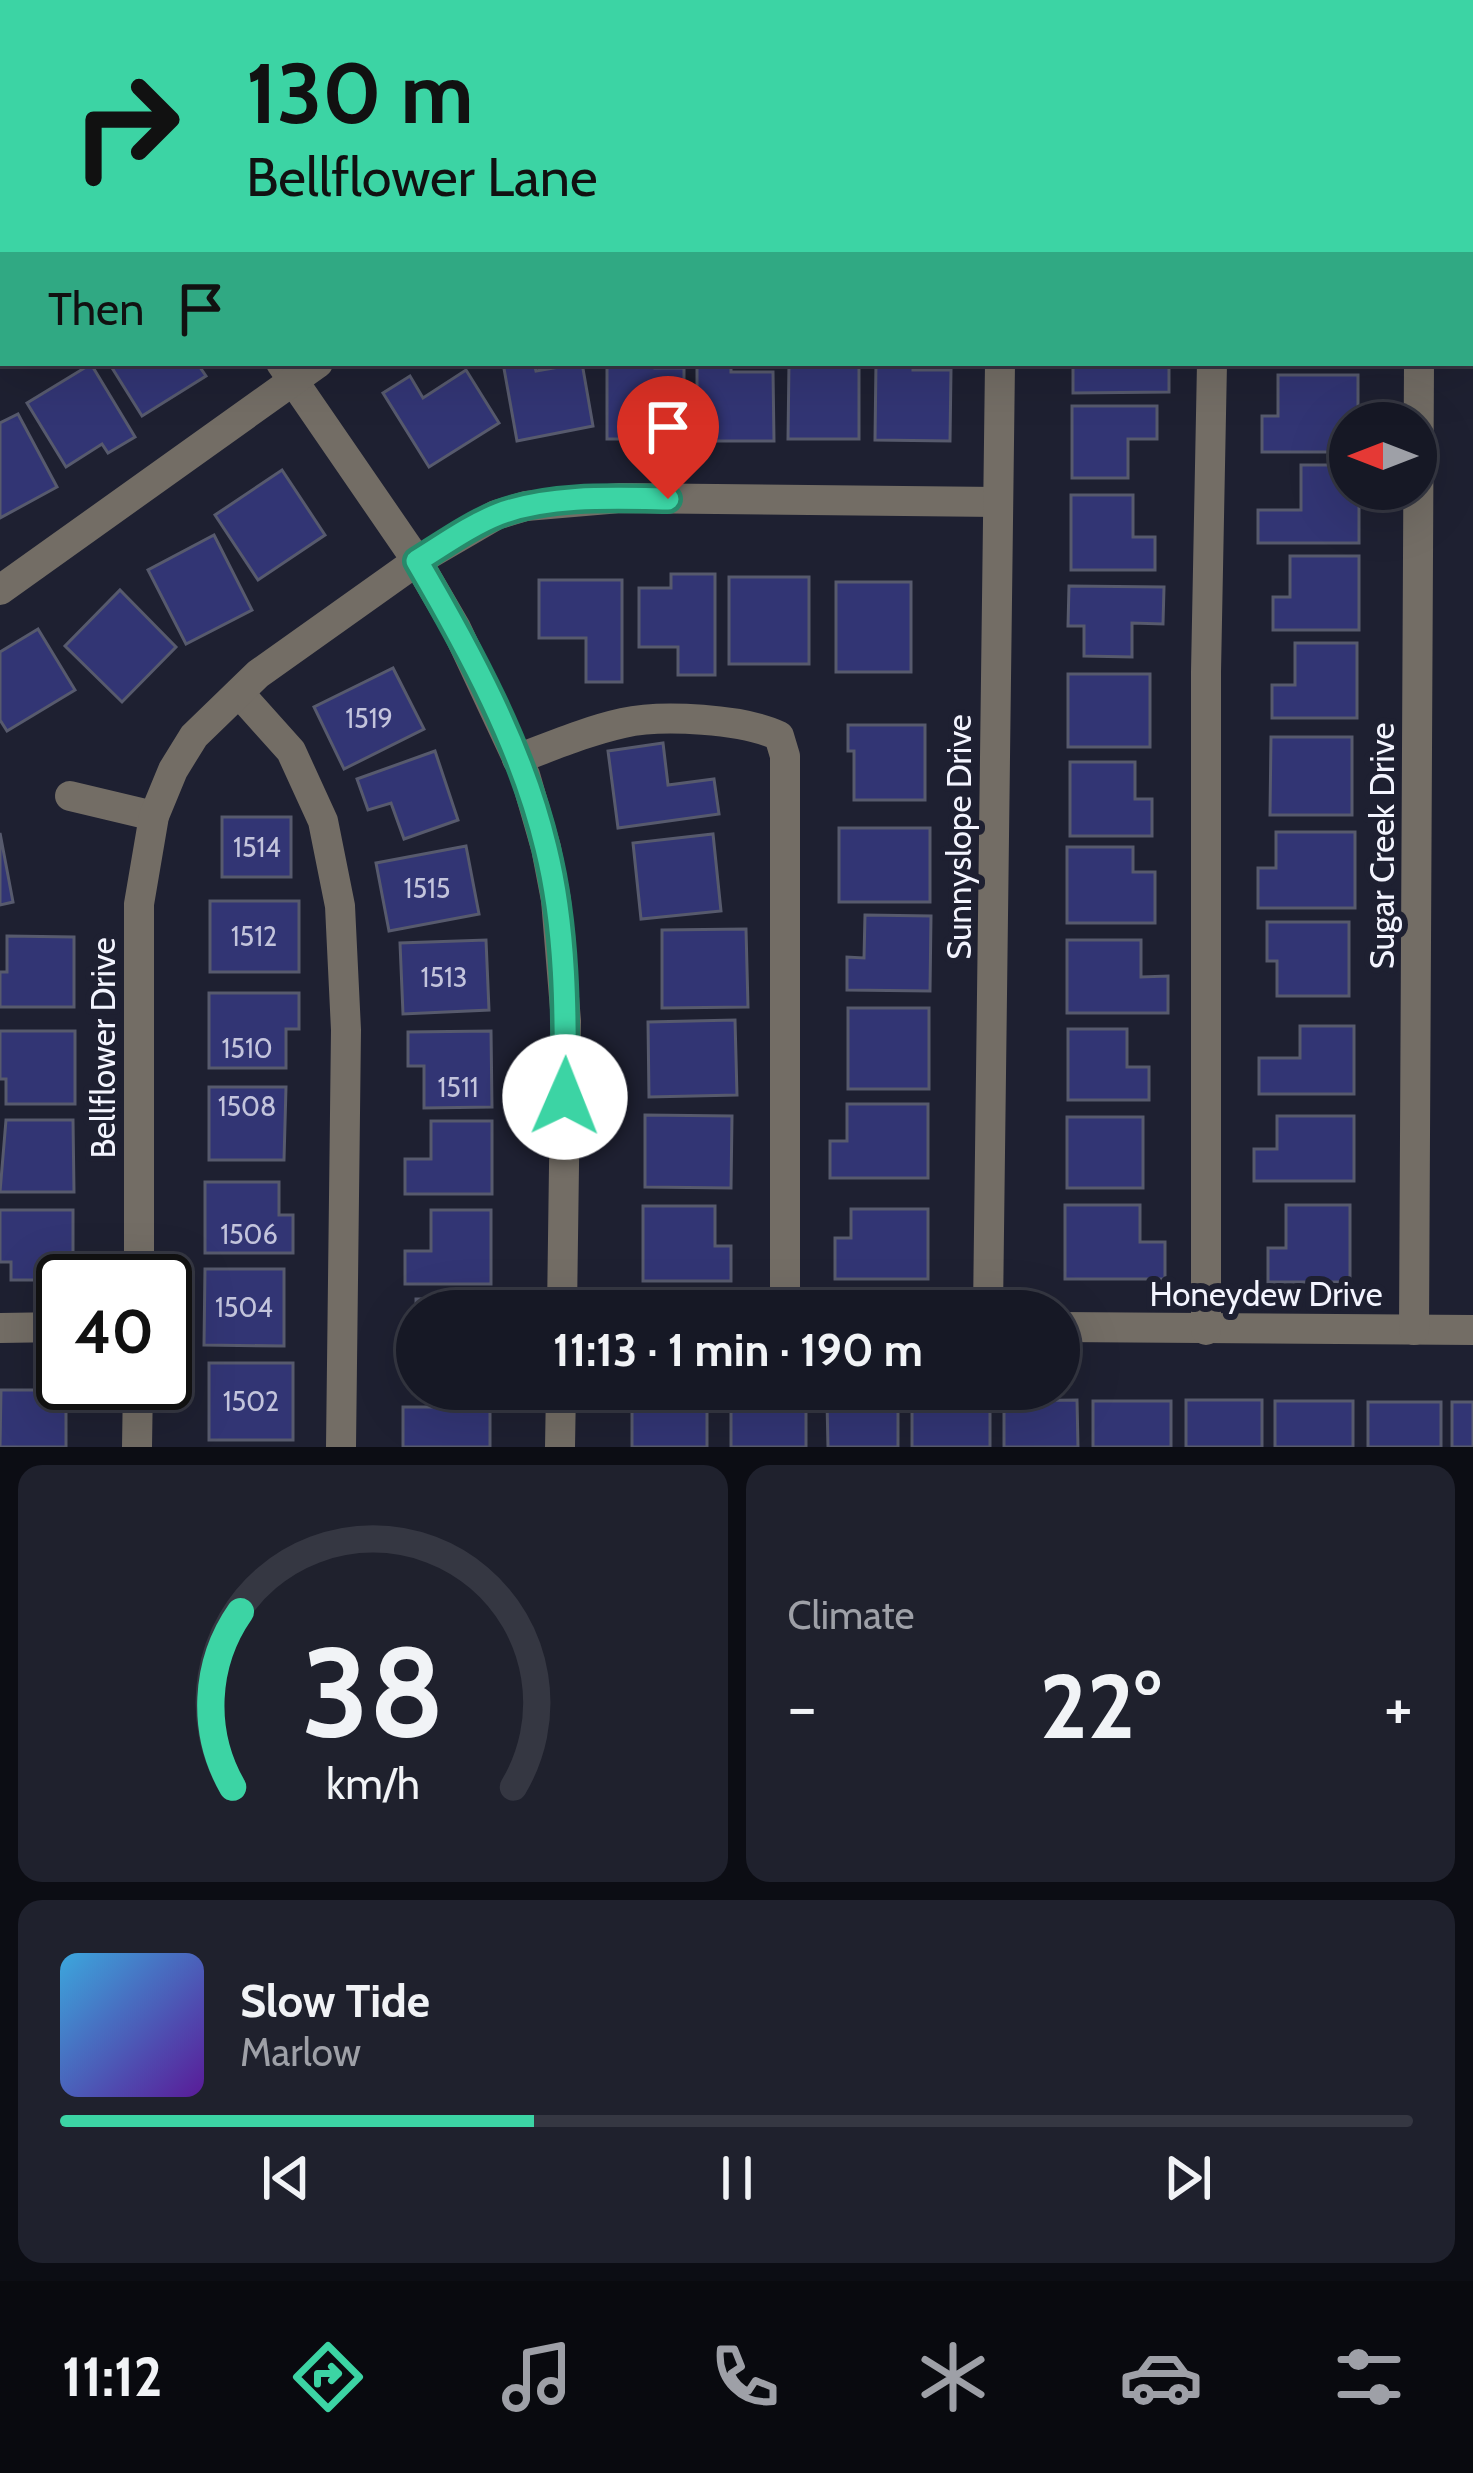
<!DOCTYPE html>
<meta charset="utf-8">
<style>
:root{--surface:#161825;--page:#1f212d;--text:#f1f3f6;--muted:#9ea0a7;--line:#353742;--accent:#3cd4a4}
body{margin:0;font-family:Cabin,sans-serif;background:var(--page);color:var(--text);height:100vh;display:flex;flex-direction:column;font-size:45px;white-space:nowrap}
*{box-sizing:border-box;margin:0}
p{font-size:39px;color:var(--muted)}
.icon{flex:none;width:66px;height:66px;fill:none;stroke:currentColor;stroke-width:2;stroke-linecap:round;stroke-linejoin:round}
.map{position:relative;height:1447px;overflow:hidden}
.sheet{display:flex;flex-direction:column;gap:18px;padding:18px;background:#0c0d14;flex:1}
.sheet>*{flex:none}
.banner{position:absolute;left:0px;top:0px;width:1473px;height:366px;box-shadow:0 12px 48px #0002,0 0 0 3px var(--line);background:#3cd4a4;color:#111;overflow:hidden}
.needle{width:78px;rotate:270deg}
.tools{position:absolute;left:1329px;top:402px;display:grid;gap:24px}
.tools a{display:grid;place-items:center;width:108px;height:108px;border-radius:50%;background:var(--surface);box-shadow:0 12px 48px #0002,0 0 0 3px var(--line);font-size:60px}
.speed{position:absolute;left:36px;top:1254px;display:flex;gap:24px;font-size:60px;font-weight:700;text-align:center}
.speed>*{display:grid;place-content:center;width:156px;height:156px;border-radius:50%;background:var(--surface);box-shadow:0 12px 48px #0002,0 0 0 3px var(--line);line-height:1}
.speed .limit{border:6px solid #111;border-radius:18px;background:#fff;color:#111}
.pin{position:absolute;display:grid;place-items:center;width:102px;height:102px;color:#fff;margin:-123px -51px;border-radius:50% 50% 50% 0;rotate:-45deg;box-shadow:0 0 12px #0007}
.pin .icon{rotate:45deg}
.me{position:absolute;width:132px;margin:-66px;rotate:1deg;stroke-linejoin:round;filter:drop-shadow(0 0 9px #0008)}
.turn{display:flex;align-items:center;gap:42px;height:252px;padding:0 48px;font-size:54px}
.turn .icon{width:156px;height:156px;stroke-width:2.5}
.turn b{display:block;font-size:84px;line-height:102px}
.then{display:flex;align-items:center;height:114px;padding:0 48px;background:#0003;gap:24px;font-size:45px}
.big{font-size:90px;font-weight:700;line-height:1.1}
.sheet .widget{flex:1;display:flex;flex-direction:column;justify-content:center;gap:18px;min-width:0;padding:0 42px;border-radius:24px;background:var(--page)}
.sheet .dial{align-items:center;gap:0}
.dial svg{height:312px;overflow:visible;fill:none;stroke:var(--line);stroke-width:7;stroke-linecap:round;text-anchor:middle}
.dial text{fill:var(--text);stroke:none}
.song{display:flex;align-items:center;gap:36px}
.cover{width:144px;height:144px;border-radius:18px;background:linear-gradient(135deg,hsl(200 70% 55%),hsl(270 70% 35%))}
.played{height:12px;border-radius:6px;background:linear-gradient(90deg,var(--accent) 35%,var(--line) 35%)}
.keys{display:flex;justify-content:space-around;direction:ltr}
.heat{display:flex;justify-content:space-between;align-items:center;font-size:66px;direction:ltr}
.sheet .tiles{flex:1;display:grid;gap:18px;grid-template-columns:1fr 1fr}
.widget:last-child{grid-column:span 2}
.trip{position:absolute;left:396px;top:1290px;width:684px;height:120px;border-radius:60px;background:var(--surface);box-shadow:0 12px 48px #0002,0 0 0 3px var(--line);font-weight:700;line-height:120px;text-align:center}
.dock{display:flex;height:192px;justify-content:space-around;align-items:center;background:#090a0f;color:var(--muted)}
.dock .icon{width:84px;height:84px}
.dock .active{color:var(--accent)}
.dock b{font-size:54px;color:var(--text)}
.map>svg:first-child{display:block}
.building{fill:#323574;stroke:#575a6d;stroke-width:3}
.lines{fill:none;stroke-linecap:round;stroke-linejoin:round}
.minor{stroke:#736d65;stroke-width:30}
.route-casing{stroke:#278a6b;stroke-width:30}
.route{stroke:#3cd4a4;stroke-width:21}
.labels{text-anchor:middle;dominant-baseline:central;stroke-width:12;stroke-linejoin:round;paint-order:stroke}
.number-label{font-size:27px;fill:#c3c4dc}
.street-label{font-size:33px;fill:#f3f4fe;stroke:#1e2031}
</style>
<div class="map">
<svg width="1473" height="1447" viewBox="0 0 1473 1447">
<rect width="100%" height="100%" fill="#1e2031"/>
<g class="building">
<path d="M228 0H314L315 3H229Z"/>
<rect x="609" y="0" width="77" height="3"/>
<rect x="998" y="0" width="101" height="3"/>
<path d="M109 363H197L206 376 142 416Z"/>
<path d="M503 363H534L536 371 582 363 593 426 517 441Z"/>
<path d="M607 363H655V368H684V439H607Z"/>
<path d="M697 363H731V372H773L774 441H697Z"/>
<path d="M789 363 859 367V439H788Z"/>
<path d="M876 363H913V370H951L950 441 875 440Z"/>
<path d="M1073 363H1169V392L1073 393Z"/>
<path d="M91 364 135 437 108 453 102 444 66 467 27 403Z"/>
<path d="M466 370 499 423 429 467 383 393 410 376 423 398Z"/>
<path d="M1278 375H1358V423H1350V452H1262V416H1278Z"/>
<path d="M1072 406H1157V439H1128V478H1072Z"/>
<path d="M18 414 57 487 0 518V423Z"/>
<path d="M1301 465H1350V489H1359V543H1258V510H1301Z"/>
<path d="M282 470 325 535 258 580 215 515Z"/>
<path d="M1071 495H1133V537H1155V570H1071Z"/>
<path d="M214 535 252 610 186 644 148 570Z"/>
<path d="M1290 556H1359V630H1273V597H1290Z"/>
<path d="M671 574H715V675H678V647H639V588H671Z"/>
<rect x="729" y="577" width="80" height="87"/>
<path d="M539 580H622V682H586V638H539Z"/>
<rect x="836" y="582" width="75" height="90"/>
<path d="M1069 586 1164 587 1163 624 1132 623V657L1084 656V626H1068Z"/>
<path d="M120 590 176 647 122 702 65 646Z"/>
<path d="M38 629 75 690 7 731 0 720V652Z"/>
<path d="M1295 643H1357V718H1272V685H1295Z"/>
<path d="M393 668 424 729 344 769 314 707Z"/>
<rect x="1068" y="674" width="82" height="73"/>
<path d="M848 725H925V800H854V751H848Z"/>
<path d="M1271 737H1352V815H1270Z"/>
<path d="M663 743 668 785 714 779 719 814 618 828 608 751Z"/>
<path d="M435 751 458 820 404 839 391 803 368 810 357 779Z"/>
<path d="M1070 762H1135V799H1152V836H1070Z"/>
<rect x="222" y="817" width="69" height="60"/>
<rect x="839" y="828" width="91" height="74"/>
<path d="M1276 832H1355V908H1258V868H1276Z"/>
<path d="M0 833 13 902 0 905Z"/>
<path d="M713 834 721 911 641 919 633 843Z"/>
<path d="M466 846 479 914 389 931 376 863Z"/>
<path d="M1067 847H1133V872H1155V923H1067Z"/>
<rect x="210" y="901" width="89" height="71"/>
<path d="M865 915 931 916 930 991 847 990V957L864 958Z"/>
<path d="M1267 922H1349V996H1277V961H1267Z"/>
<path d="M746 929 748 1007 662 1008V930Z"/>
<path d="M7 936 74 937V1007H0V972H7Z"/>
<path d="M486 940 489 1010 403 1014 400 943Z"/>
<path d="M1067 940H1141V977L1168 976V1013H1067Z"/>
<path d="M209 993H299V1029H286V1068H209Z"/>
<rect x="848" y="1008" width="81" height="81"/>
<path d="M735 1020 737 1095 649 1097 648 1022Z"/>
<path d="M1300 1026H1354V1094H1259V1058H1300Z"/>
<path d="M1068 1029H1127V1067H1149V1100H1068Z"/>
<path d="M0 1031H75V1104H6V1079H0Z"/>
<path d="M491 1031 492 1107 424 1108V1066H408V1032Z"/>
<path d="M209 1087H286L284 1160H209Z"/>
<path d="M847 1104H928V1178H830V1141H847Z"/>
<path d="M645 1115 732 1116 731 1188 645 1187Z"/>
<path d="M1277 1116H1354V1181H1254V1149H1277Z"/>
<rect x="1067" y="1117" width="76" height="71"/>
<path d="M6 1120H73L74 1192H0Z"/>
<path d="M431 1121H492V1194H405V1159H431Z"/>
<path d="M205 1182H279V1215H293V1253H205Z"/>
<path d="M1065 1205H1140V1242H1165V1279H1065Z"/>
<path d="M1286 1205H1350V1282H1268V1248H1286Z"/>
<path d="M643 1206H715V1246H731V1281H643Z"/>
<path d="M851 1209H928V1279H835V1238H851Z"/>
<path d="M0 1210H73V1280H11V1262H0Z"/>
<path d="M431 1210H491V1284H405V1251H431Z"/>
<path d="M205 1269H284V1346L204 1345Z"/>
<path d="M416 1299H494V1311H417V1365Z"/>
<rect x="209" y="1363" width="84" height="77"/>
<path d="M436 1389H490V1447H403V1407H436Z"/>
<path d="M1 1390H66V1447H0Z"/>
<rect x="632" y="1399" width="75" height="48"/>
<path d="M1077 1400 1078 1447H1004V1401Z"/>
<rect x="1186" y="1400" width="76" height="47"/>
<rect x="1093" y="1401" width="78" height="46"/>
<rect x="1275" y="1401" width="78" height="46"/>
<rect x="731" y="1402" width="75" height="45"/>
<path d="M827 1402H898V1447H828Z"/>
<rect x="1368" y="1402" width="73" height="45"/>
<rect x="1452" y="1402" width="21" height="45"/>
<rect x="912" y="1403" width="78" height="44"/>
</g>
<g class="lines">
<g class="minor">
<path d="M32 0 34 3"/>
<path d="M926 0V3"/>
<path d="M1209 0 1210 3"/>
<path d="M110 3 114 0"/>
<path d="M1423 3V0"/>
<path d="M0 78 3 76"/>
<path d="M0 330 3 328"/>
<path d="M281 363 417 561 456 628 525 775 546 848 556 900 566 1021 562 1311"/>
<path d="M0 590 318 363"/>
<path d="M239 693 291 751 323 821 340 906 346 1030 341 1447"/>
<path d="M517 759C552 746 587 731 623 723 662 714 744 719 779 736L785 756V1311"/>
<path d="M70 796 154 816"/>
<path d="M139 1281V904L154 816 173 770 194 736 258 674 417 561 496 515 526 506 620 498 998 502"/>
<path d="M988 1311 1000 363"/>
<path d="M1059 1327 1473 1330"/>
<path d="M0 1328 63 1327"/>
<path d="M1206 1330V672L1212 363"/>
<path d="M1414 1330 1419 363"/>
<path d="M137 1447 138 1383"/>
<path d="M560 1447 561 1389"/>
</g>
</g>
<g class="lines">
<g class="route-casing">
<path id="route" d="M565 1097C566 1015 566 928 546 848 522 747 469 650 417 561 443 545 471 525 499 514 550 495 614 498 668 499"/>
</g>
<use href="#route" class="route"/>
</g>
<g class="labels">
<g class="number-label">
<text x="369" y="718">1519</text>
<text x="257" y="847">1514</text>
<text x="427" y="888">1515</text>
<text x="254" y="936">1512</text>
<text x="444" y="977">1513</text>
<text x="247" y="1048">1510</text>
<text x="458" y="1087">1511</text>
<text x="247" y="1106">1508</text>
<text x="249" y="1234">1506</text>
<text x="244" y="1307">1504</text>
<text x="251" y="1401">1502</text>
</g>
<g class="street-label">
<text transform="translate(959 837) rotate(-90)">Sunnyslope Drive</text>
<text transform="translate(1382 846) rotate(-90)">Sugar Creek Drive</text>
<text transform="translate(103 1048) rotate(-90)">Bellflower Drive</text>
<text x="1266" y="1294">Honeydew Drive</text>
</g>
</g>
</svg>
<div class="tools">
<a><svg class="needle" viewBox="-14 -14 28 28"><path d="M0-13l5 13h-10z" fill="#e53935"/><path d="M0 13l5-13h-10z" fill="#9ea0a7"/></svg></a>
</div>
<div class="speed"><div class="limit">40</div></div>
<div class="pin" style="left:668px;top:499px;background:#d93025"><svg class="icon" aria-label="arrive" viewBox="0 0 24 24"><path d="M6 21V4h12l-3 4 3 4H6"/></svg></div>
<svg class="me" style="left:565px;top:1097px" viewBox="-20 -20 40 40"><circle r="19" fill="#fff"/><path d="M0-13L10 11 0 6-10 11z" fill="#3cd4a4"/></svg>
<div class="trip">11:13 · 1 min · 190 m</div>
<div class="banner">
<div class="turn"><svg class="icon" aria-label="right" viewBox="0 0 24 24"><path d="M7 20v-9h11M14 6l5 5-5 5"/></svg><div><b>130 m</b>Bellflower Lane</div></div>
<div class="then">Then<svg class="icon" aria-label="arrive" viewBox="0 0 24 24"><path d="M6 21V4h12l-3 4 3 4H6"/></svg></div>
</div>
</div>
<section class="sheet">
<div class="tiles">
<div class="widget dial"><svg viewBox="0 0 100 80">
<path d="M14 69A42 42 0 1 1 86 69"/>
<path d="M14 69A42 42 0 0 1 16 24" stroke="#3cd4a4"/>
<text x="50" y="56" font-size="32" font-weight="700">38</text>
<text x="50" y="72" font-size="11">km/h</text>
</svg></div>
<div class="widget"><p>Climate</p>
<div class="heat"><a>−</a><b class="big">22°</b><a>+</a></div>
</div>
<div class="widget">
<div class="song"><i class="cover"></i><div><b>Slow Tide</b><p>Marlow</p></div></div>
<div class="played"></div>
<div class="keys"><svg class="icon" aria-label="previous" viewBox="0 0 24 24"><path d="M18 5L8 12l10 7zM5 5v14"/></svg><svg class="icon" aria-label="pause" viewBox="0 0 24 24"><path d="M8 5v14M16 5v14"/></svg><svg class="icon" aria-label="next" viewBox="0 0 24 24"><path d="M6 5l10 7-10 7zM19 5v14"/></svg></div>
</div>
</div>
</section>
<nav class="dock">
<b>11:12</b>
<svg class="icon active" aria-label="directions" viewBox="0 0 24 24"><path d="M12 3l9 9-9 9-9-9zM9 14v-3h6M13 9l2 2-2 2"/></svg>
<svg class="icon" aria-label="music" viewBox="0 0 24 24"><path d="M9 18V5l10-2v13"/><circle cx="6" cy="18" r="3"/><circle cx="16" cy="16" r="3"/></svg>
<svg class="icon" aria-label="phone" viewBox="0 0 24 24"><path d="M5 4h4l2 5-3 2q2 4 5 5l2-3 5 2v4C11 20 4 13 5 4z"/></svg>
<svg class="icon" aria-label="climate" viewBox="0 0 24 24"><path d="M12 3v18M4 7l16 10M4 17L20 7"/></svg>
<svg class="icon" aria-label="car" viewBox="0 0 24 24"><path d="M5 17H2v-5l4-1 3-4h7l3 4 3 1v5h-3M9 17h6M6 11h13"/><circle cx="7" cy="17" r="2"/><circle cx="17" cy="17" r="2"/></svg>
<svg class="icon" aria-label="filters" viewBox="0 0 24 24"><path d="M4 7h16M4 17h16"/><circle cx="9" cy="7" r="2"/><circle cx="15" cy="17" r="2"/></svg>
</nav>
